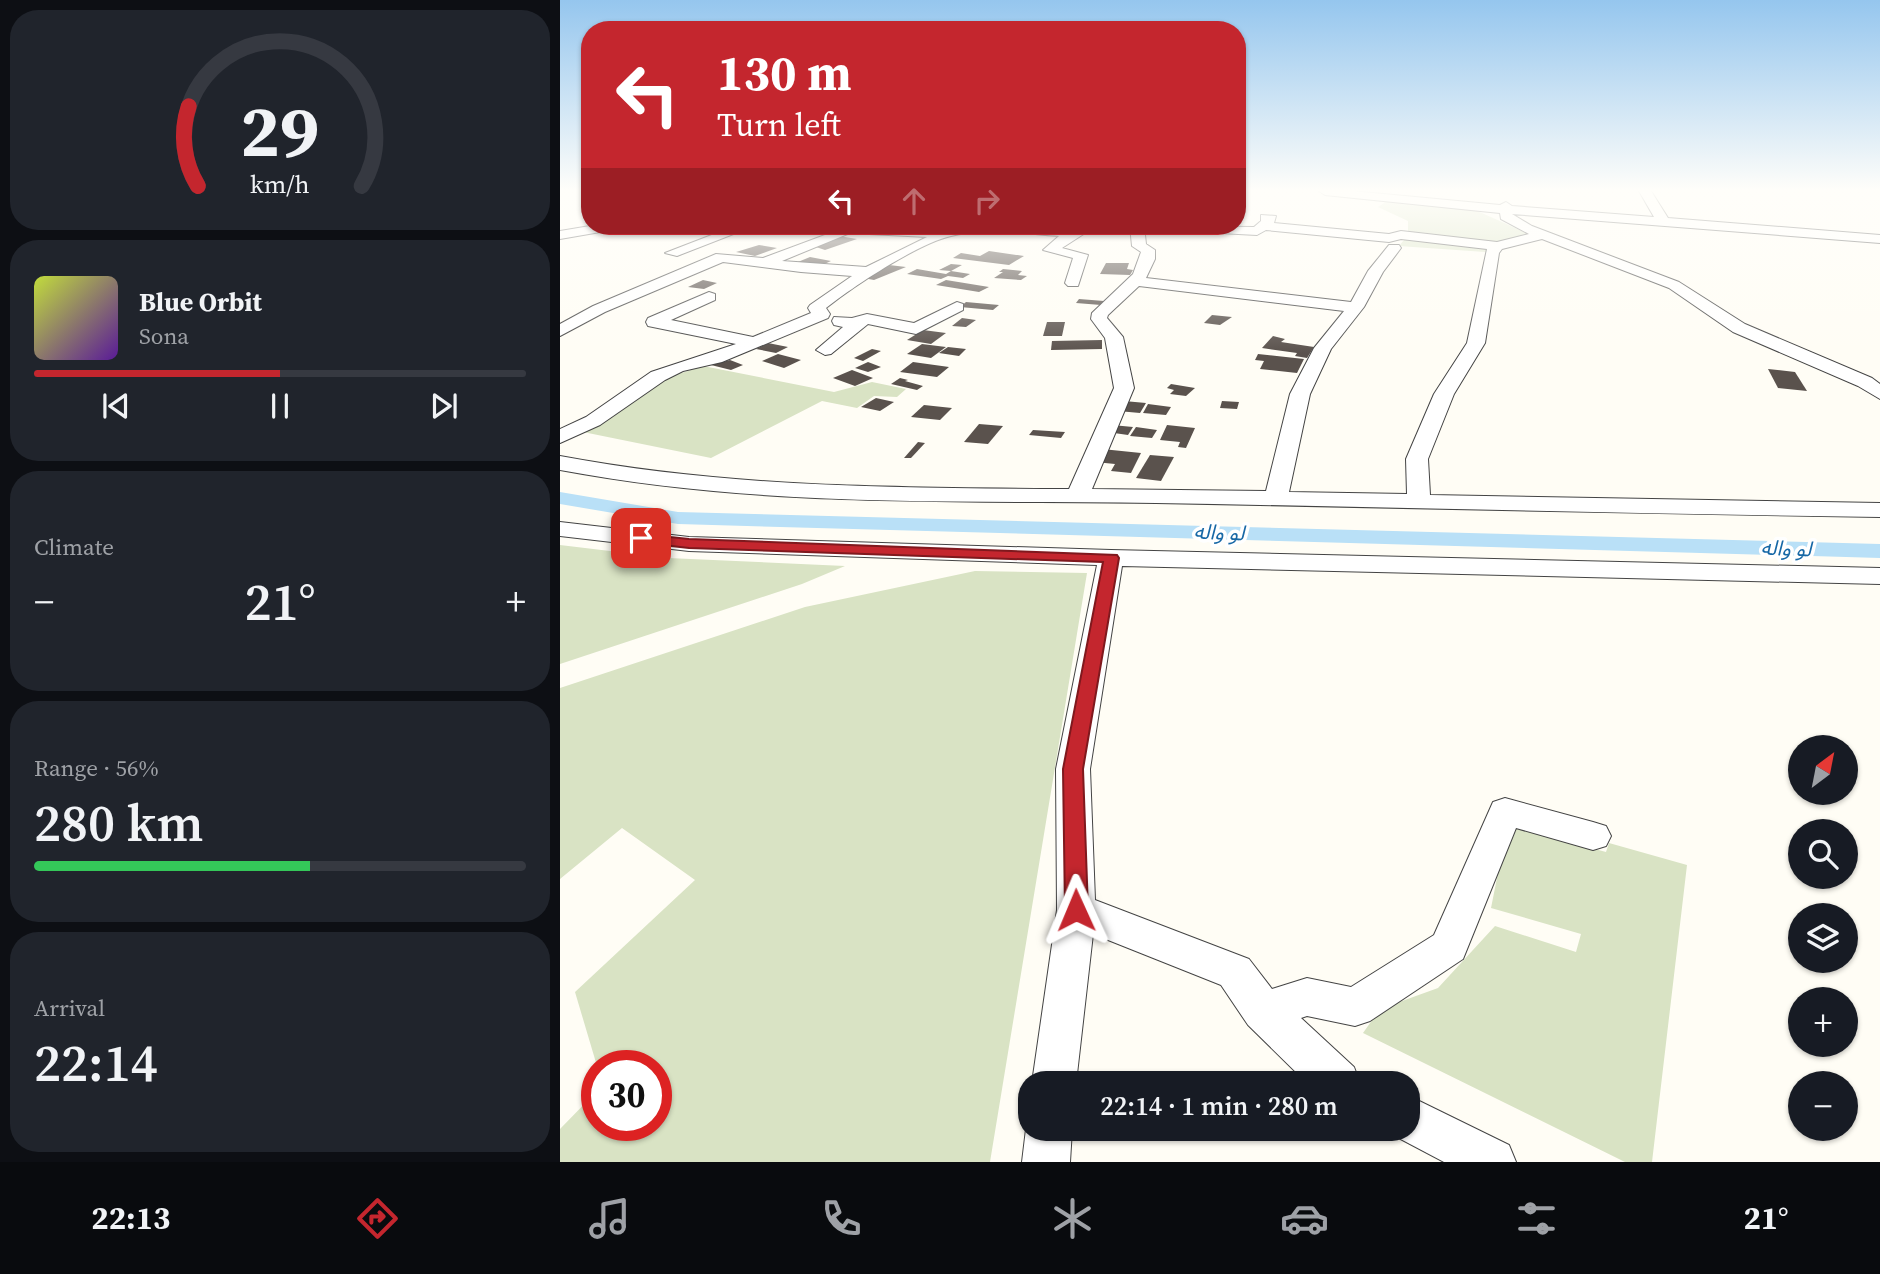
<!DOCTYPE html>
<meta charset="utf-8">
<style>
:root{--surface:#171b24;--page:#20242c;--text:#f1f3f6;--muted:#9ea1a6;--line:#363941;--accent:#c4262e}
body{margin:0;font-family:"Source Serif 4","Noto Sans Arabic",serif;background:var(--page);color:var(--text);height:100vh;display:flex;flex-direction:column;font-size:26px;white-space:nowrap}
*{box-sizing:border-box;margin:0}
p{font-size:23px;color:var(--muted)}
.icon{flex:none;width:38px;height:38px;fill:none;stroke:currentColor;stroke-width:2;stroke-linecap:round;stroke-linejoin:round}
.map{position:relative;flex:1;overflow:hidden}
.details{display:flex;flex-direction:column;gap:10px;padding:10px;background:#0d0f14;width:560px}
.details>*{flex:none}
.banner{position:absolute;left:21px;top:21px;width:665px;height:214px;border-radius:28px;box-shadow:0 2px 5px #0004;background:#c4262e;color:#fff;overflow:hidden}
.needle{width:46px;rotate:32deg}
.fabs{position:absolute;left:1228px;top:735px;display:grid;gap:14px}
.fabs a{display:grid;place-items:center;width:70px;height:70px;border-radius:50%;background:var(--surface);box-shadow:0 2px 5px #0004;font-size:35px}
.speed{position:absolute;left:21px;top:1050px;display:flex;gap:14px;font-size:35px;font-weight:700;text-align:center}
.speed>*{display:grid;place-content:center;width:91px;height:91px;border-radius:50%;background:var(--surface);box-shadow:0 2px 5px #0004;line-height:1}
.speed .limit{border:10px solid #d22;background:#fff;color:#111}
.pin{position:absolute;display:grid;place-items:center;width:60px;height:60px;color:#fff;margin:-30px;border-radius:14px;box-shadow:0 4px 10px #0006}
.me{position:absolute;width:77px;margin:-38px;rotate:359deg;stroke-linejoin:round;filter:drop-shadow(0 0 5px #0008)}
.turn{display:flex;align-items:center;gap:24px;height:147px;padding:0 21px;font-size:32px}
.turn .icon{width:91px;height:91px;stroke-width:2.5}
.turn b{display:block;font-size:49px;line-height:60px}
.lanes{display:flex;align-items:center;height:66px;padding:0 21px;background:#0003;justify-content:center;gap:35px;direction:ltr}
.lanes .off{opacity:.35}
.big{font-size:52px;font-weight:600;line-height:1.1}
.details .widget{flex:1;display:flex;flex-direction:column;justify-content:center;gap:10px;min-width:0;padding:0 24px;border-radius:28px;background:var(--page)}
.details .dial{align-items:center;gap:0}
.dial svg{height:182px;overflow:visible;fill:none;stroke:var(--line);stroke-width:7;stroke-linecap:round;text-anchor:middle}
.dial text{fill:var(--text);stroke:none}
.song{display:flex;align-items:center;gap:21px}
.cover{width:84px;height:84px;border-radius:10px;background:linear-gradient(135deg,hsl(70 70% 55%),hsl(270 70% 35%))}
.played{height:7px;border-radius:4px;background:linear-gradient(90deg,var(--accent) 50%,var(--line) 50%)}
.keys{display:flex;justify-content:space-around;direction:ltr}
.heat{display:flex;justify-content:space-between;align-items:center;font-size:38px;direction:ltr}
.charge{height:10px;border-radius:5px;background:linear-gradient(90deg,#34c759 56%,var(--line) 0)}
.trip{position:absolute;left:458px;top:1071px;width:402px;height:70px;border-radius:28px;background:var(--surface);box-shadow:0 2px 5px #0004;font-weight:600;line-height:70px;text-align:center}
.menu{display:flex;height:112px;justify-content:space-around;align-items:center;background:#090b0e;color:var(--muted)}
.menu .icon{width:49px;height:49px}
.menu .current{color:var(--accent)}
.menu b{font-size:32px;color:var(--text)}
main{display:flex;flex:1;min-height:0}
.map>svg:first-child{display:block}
.cemetery{fill:#d9e3c4}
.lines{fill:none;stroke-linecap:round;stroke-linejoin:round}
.canal{fill:#b9e0f7;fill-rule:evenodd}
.building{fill:#5a524d}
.minor-casing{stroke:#444;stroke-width:2}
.minor{fill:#fff;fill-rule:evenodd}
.route{fill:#c4262e;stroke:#7f191e;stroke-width:2}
.labels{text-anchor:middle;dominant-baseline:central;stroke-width:7;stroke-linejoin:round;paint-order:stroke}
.water-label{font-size:21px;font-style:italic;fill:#1768a6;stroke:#fff}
</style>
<main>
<section class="details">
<div class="widget dial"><svg viewBox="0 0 100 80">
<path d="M14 69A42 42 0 1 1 86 69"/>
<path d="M14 69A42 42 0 0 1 10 34" stroke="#c4262e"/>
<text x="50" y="56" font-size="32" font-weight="700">29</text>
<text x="50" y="72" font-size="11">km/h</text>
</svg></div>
<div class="widget">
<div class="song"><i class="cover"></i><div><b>Blue Orbit</b><p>Sona</p></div></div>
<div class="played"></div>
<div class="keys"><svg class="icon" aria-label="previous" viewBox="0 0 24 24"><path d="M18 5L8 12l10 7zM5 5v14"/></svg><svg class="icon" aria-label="pause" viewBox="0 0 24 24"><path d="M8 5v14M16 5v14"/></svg><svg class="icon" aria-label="next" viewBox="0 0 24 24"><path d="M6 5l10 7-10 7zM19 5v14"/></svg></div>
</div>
<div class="widget"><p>Climate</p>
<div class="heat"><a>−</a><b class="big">21°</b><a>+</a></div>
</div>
<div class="widget"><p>Range · 56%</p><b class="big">280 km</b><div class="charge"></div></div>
<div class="widget"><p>Arrival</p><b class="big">22:14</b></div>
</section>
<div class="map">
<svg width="1320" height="1162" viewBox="0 0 1320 1162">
<rect width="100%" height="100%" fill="#fffdf5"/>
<g class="cemetery">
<path d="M827 201 913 209 969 234 934 243 925 252 839 246 848 235V221L818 207Z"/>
<path d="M143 366 274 392 312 382 346 389 337 397 314 396 297 408 262 401 151 458 23 432 109 377Z"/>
<path d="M0 545 108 558 285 566 242 584 0 664Z"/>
<path d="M415 571 527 573 430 1162H0V1129L37 1091V1125H96V1066H37L15 992 135 880 62 828 0 879V688L245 607Z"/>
<path d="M957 828 1046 852 1049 843 1127 865 1092 1162H1065L803 1033 820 1009 878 988 935 926 1016 952 1021 934 931 908 939 868Z"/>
</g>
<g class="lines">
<path class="canal" d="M0 492 118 512 1320 544V558L118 524 0 504Z"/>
</g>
<g class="building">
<path d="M279 236 297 239 265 250 253 246Z"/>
<path d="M199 245 217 248 195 256 176 252Z"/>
<path d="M429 251 464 256 449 265 393 258 401 253 420 256Z"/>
<path d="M250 257 271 261 260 266 233 264Z"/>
<path d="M546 263H569L567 269 573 270 570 275 540 274Z"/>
<path d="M391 264 402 265 391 271 410 274 403 278 388 276 381 279 347 274 357 269 386 274 391 271 379 270Z"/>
<path d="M329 265 346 267 314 280 303 278Z"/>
<path d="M443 269 462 271 458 275 467 276 461 280 434 278 443 272H439Z"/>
<path d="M143 280 157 283 144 289 128 287Z"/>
<path d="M386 280 429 287 419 292 376 285Z"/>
<path d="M519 299 544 301 541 305 516 303Z"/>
<path d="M406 302 439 305 433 310 400 307Z"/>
<path d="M652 315 672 317 660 325 644 323Z"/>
<path d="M402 318 416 320 406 327 392 326Z"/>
<path d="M487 322H505L502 336H483Z"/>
<path d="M363 330 386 333 371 344 347 340Z"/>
<path d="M713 336 725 339 721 342 754 347 747 358 735 356 737 353 702 348Z"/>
<path d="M542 340V349L491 350 492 341Z"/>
<path d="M208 343 228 347 216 353 196 349Z"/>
<path d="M362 344 386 347 371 358 347 354Z"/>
<path d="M388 347 406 349 399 356 379 353Z"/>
<path d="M312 349 321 351 303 361 294 358Z"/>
<path d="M218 354 241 360 224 368 202 361Z"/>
<path d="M698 354 744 359 737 373 700 369 704 361 695 360Z"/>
<path d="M170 360 183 365 171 370 151 365Z"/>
<path d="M308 362 321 367 308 372 295 368Z"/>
<path d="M353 362 389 367 377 377 340 372Z"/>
<path d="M1208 369 1235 372 1247 391 1218 388Z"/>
<path d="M292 370 313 378 295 386 273 378Z"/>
<path d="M340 378 348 380 345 381 363 386 357 390 331 384Z"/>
<path d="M611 384 635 388 626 396 610 394 614 390 607 388Z"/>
<path d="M316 398 334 402 320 411 301 407Z"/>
<path d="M564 401 586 403 580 413 558 411Z"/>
<path d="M662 401 679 402 677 409 660 408Z"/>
<path d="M588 404 611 407 606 415 583 413Z"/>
<path d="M364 405 392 408 380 420 351 417Z"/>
<path d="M419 424 443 426 428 444 404 442Z"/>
<path d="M552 425 573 427 568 435 547 432Z"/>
<path d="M607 425 635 428 626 448 618 447 620 442 600 440Z"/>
<path d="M576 427 597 430 592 438 570 436Z"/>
<path d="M473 430 505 432 501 438 469 435Z"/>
<path d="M358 442 365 443 351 458H344Z"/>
<path d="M542 449 581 453 571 473 551 471 555 464 535 462Z"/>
<path d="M590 455 614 457 601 481 576 478Z"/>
</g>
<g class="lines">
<g class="minor-casing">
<g id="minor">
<path d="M759 191H792L940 205 946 202 952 206 1094 217 1079 191H1091L1108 218 1320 235V243L952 214 972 226 1119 282 1185 324 1312 378 1320 384V399L1298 386 1173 332 1109 288 982 239 942 249 939 253 925 343 894 394 868 459 870 495 1320 503V517C1079 514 837 507 596 503 392 500 203 508 0 470V456C171 488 336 488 509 489L554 388 545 338 531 319 532 313 573 274 581 252 572 246 570 226H584L586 244 595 250V259L586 278 791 302 808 271 829 245H839L841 248 823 272 804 307 771 349 750 394 729 492 847 494 846 459 874 394 907 343 927 249 841 239 829 242 706 230 697 235 603 230 596 226 694 227 701 221V215L716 216 714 223 829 234 841 231 937 242 969 234 941 219 940 213 765 195ZM579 286 784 311 754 348 730 394 706 491 532 489 574 388 563 337 547 318 548 315Z"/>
<path d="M30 226H59L52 230 0 239V231Z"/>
<path d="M175 226H194L117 256 105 253Z"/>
<path d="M232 226 352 229 536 226 502 248 528 255 518 286H508L505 283 513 258 483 250 499 236C469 234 420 228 391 236 357 244 294 286 266 308L270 314 268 318 162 362 123 371 105 380 40 425 0 443V429L26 417 91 372 176 344 88 326 86 322 88 318 149 292 155 294V300L111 320 193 337 251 313 248 308 250 305 292 276 241 272 163 262 45 312 0 336V324L33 306 156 254 203 258 273 232 239 230ZM290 233 367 237 306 267 222 261Z"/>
<path d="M397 302 403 304V310L356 334 308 324 271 354 265 355 256 350 283 327 274 325 272 321 274 317 292 318 307 314 354 323Z"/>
<path d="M0 522 129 537 551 550 1320 568V584L562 566 530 769 535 900 689 959 712 989 747 978 791 987 874 935 933 802 945 798 1033 822 1046 826 1051 836 1046 846 1033 850 956 828 903 959 810 1021 795 1026 747 1016 741 1018 794 1067 800 1083H747L688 1025 661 985 533 934 516 1083H472L497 910 496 769 537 565 129 551 0 536Z"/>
<path d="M849 1096 949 1145 956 1162H884L833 1135 830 1129H849Z"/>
<path d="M471 1117V1129H512L510 1162H462L466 1129Z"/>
</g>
</g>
<use href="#minor" class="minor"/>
</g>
<linearGradient id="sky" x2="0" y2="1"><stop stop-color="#95c6ee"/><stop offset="0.54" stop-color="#fffefa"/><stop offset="1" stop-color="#fffefa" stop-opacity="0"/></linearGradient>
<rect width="1320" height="353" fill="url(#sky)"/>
<path class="route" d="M81 534 129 539 557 555 559 558 523 769 528 910 524 917 516 920 508 917 505 910 503 769 543 562 129 548 76 542V535Z"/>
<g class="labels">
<g class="water-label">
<text transform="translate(659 532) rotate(2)">لو واله</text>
<text transform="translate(1226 548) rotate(2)">لو واله</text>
</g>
</g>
</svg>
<div class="fabs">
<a><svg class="needle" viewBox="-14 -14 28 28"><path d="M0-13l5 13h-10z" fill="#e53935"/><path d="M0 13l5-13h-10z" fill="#9ea1a6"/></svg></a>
<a><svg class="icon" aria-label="search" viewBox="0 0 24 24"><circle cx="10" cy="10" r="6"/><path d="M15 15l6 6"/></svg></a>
<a><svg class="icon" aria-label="layers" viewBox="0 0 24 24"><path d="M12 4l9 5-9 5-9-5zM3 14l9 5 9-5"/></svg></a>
<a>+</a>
<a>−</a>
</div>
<div class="speed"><div class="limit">30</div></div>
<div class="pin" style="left:81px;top:538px;background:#d93025"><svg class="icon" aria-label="arrive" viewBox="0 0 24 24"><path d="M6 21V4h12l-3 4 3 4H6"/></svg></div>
<svg class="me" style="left:516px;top:910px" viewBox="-20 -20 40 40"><path d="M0-17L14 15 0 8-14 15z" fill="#c4262e" stroke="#fff" stroke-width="4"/></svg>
<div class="trip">22:14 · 1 min · 280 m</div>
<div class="banner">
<div class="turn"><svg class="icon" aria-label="left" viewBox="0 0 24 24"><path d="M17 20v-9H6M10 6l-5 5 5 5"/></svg><div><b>130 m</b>Turn left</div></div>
<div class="lanes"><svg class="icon" aria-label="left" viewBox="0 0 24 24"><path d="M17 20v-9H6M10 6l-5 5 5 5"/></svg><svg class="icon off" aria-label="ahead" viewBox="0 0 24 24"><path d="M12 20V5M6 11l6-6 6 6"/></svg><svg class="icon off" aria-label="right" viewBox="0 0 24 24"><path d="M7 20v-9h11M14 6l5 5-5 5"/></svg></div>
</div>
</div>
</main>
<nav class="menu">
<b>22:13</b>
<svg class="icon current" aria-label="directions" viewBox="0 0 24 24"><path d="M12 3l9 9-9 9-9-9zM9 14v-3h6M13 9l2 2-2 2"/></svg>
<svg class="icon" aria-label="music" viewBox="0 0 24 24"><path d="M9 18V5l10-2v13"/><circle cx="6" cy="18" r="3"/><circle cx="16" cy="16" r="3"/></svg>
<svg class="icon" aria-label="phone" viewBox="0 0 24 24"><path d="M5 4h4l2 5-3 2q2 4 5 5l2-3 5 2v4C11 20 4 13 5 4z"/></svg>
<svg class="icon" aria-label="climate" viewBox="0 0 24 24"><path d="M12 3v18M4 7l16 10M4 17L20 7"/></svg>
<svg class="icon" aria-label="car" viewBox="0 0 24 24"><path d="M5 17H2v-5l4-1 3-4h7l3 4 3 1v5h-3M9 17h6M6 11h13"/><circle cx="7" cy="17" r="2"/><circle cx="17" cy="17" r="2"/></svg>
<svg class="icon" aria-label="filters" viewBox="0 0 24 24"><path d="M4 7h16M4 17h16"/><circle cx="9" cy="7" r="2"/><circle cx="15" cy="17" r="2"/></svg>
<b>21°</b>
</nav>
